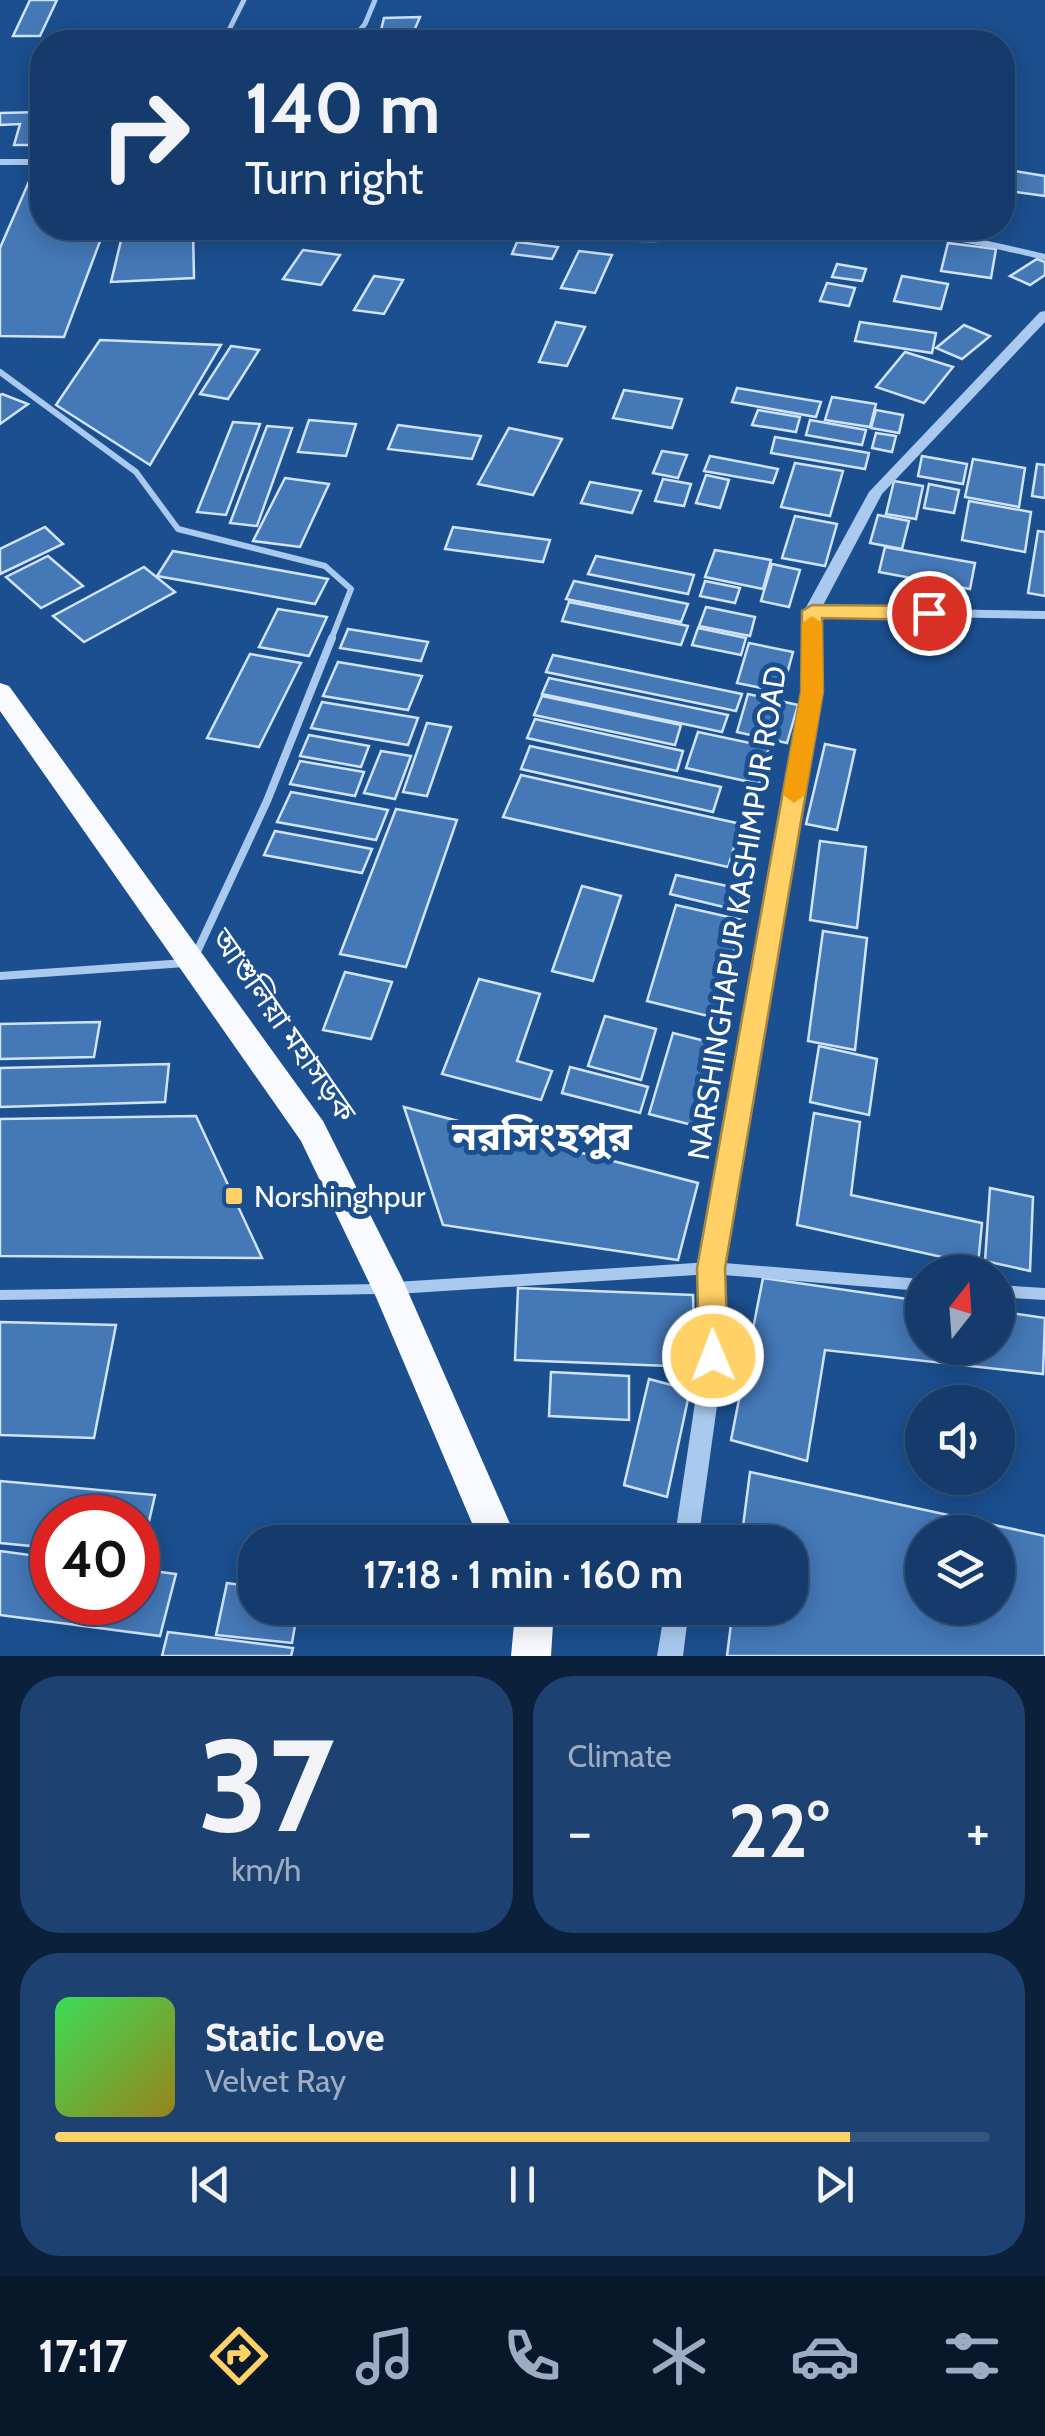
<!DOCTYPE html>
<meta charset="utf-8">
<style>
:root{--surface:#143b6b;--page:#1d4271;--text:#f1f3f6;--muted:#9dadc1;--line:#33557e;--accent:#ffd166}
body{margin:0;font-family:Cabin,"Noto Sans Bengali",sans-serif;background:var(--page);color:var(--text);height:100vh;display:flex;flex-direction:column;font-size:38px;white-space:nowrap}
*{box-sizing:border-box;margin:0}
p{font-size:32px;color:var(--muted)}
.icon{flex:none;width:55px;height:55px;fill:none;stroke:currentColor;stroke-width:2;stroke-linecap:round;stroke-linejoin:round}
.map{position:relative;height:1656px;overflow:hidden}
.side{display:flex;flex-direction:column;gap:20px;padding:20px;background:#0b203b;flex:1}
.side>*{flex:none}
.hud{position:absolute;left:30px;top:30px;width:985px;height:210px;border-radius:40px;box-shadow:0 5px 25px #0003,0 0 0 2px var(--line);background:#143b6b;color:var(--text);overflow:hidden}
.needle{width:65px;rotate:17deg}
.controls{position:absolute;left:905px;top:1255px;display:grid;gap:20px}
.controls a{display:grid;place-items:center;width:110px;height:110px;border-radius:50%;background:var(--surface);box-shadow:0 5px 25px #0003,0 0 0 2px var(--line);font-size:50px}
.speed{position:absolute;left:30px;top:1495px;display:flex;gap:20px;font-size:50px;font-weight:700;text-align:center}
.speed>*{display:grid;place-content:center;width:130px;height:130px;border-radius:50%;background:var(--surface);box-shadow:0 5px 25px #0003,0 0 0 2px var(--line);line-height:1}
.speed .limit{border:15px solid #d22;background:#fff;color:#111}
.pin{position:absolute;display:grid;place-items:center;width:85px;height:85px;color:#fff;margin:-42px;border:5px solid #fff;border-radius:50%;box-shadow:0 2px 10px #0007}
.me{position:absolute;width:110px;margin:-55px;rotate:359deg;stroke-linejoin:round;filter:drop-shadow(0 0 8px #0008)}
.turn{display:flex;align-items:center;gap:35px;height:210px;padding:0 50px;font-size:45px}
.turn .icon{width:130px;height:130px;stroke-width:2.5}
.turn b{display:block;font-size:70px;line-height:85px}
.big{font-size:75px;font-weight:700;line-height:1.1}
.side .tile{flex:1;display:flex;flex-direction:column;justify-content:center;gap:15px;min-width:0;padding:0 35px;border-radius:40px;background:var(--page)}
.side .dial{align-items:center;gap:0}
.dial b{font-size:130px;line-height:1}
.song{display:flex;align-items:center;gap:30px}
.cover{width:120px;height:120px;border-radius:15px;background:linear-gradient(135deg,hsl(130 70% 55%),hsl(50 70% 35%))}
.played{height:10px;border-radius:5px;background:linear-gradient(90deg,var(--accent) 85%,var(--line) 85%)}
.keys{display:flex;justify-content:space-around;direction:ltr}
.heat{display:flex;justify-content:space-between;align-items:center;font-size:55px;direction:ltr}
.side .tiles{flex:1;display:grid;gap:20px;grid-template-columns:1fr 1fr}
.tile:last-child{grid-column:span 2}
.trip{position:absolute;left:238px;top:1525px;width:570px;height:100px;border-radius:40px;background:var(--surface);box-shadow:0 5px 25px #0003,0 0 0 2px var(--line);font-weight:700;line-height:100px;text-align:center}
.dock{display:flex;height:160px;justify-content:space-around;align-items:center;background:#08182b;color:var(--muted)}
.dock .icon{width:70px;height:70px}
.dock .on{color:var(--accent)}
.dock b{font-size:45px;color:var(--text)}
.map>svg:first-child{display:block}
.building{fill:#4478b7;stroke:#cfe3fa;stroke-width:2.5;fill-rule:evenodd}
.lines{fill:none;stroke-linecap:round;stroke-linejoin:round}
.service-far3{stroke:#a9c9ee;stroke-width:5}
.service-far2{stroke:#a9c9ee;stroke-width:6}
.service-far1{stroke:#a9c9ee;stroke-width:8}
.service{stroke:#a9c9ee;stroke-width:10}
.minor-far2{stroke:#a9c9ee;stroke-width:6}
.minor-far1{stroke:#a9c9ee;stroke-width:8}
.minor{stroke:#a9c9ee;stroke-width:12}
.tertiary{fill:#a9c9ee;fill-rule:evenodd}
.trunk{fill:#f8faff;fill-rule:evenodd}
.route{fill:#ffd166;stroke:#a68842;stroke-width:2.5}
.slow{fill:#f59e0b}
.poi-dot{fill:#ffd166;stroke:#1b4f8f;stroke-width:4}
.labels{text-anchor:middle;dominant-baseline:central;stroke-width:10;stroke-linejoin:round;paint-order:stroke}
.street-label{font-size:30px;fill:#fff;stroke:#1b4f8f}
.poi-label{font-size:30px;fill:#fff;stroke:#1b4f8f;text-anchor:start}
.district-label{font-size:40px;font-weight:bold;fill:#fff;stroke:#1b4f8f}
</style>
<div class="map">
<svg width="1045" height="1656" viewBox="0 0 1045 1656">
<rect width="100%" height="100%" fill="#1b4f8f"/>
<g class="building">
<path d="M30 0H57L40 36H13Z"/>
<path d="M420 17 410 40 379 38 384 18Z"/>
<path d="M69 35H119L117 42H66Z"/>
<path d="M42 112 40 145H14L20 124 0 125V113Z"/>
<path d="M34 170 42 171V228H105L64 337 0 336V248Z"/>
<path d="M1014 171 1045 176V196L1009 191Z"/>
<path d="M124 228H193L194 278 111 282Z"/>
<path d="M517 242 558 247 552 259 512 254Z"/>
<path d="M948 243 996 249 991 278 941 271Z"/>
<path d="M303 250 340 255 321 285 283 279Z"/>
<path d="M579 251 612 255 595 293 561 288Z"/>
<path d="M1037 259 1045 262V275L1030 285 1010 276Z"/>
<path d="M837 264 866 269 862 281 832 277Z"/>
<path d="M374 276 403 280 384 314 354 310Z"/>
<path d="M902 276 948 284 941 309 894 301Z"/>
<path d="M827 283 855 288 849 306 820 301Z"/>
<path d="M556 322 585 327 567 366 539 362Z"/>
<path d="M860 322 936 333 932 353 855 341Z"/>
<path d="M964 325 990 336 962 359 936 348Z"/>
<path d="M100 340 221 345 150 465 56 405Z"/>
<path d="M231 346 259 350 228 399 200 394Z"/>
<path d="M905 352 953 367 924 403 876 387Z"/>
<path d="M737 388 821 402 816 417 732 402Z"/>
<path d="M624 390 682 399 672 428 613 418Z"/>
<path d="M2 394 28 404 0 424V395Z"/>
<path d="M832 397 876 404 870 427 825 420Z"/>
<path d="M758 410 800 417 796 432 752 425Z"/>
<path d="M876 410 903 415 899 433 871 428Z"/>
<path d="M309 420 356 424 346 456 298 452Z"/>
<path d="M810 420 866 430 862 445 806 435Z"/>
<path d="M233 422 260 424 226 515 197 512Z"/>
<path d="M398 425 481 436 472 459 388 449Z"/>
<path d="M267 426 292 428 257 526 230 523Z"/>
<path d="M509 428 562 439 533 495 478 484Z"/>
<path d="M876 433 896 436 892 452 872 448Z"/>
<path d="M775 437 869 453 865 469 771 453Z"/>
<path d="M662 451 687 455 678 478 653 473Z"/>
<path d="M710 456 778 469 773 483 704 471Z"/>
<path d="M922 456 967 464 963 484 918 476Z"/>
<path d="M973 459 1025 468 1019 507 965 497Z"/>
<path d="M795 463 843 471 830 516 781 507Z"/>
<path d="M1037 464 1045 465V498L1032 496Z"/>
<path d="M706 475 729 480 720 508 696 503Z"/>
<path d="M285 478 329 484 300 547 253 541Z"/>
<path d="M663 479 691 484 684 506 655 501Z"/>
<path d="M894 481 923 486 916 519 886 514Z"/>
<path d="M590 482 641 491 632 513 581 503Z"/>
<path d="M929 484 959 490 954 513 924 508Z"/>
<path d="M969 501 1031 512 1025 552 962 540Z"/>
<path d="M878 515 909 521 902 549 870 543Z"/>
<path d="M795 516 837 524 825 566 782 558Z"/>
<path d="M45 527 63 544 0 574V549Z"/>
<path d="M453 527 550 540 543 562 445 549Z"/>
<path d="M1038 531 1045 532V596L1028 593Z"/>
<path d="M885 547 975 563 970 589 879 572Z"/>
<path d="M715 550 771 560 763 589 705 577Z"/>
<path d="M173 551 328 579 315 604 157 576Z"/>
<path d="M48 556 83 586 41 608 6 577Z"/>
<path d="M596 556 694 575 688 594 588 574Z"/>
<path d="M772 564 800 570 789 607 761 601Z"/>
<path d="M144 567 175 592 84 642 53 616Z"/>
<path d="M574 581 688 604 681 622 566 599Z"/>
<path d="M705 581 740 588 735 603 700 596Z"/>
<path d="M569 602 688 626 681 645 562 621Z"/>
<path d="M706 607 755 617 750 636 699 626Z"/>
<path d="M278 609 327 617 309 656 259 647Z"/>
<path d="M698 628 746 638 741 655 692 645Z"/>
<path d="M348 629 428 642 421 661 340 648Z"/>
<path d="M749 643 793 652 782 692 737 683Z"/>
<path d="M250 654 301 663 259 747 207 738Z"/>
<path d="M553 655 742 694 736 711 546 672Z"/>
<path d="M338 662 422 676 408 710 323 696Z"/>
<path d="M549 678 728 715 722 732 542 694Z"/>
<path d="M748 694 798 705 787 743 737 732Z"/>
<path d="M542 696 681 725 675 745 534 715Z"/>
<path d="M322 702 418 718 408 745 311 728Z"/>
<path d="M535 719 683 751 677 771 527 738Z"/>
<path d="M427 723 451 727 427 796 403 792Z"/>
<path d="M698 732 769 747 759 784 686 768Z"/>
<path d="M309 735 369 746 361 767 300 756Z"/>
<path d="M825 744 855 750 837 830 806 824Z"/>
<path d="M530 746 721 787 713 812 521 769Z"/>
<path d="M381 751 411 756 395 799 364 793Z"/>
<path d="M300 761 364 772 355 796 290 784Z"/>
<path d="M521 775 741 824 728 867 503 817Z"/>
<path d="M291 792 388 810 376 840 277 822Z"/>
<path d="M396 809 457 820 406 967 340 954Z"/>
<path d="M275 831 372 849 362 873 264 855Z"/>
<path d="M820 841 866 847 857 928 810 920Z"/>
<path d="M676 875 741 889 736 910 670 894Z"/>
<path d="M582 886 621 896 593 981 552 971Z"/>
<path d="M676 905 742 920 716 1018 647 1001Z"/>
<path d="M823 931 867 938 855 1050 808 1041Z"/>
<path d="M345 972 392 982 371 1039 323 1030Z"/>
<path d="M479 979 540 994 517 1061 552 1071 541 1100 442 1074Z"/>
<path d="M605 1016 656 1029 641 1080 588 1066Z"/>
<path d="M100 1022 94 1057 0 1059V1024Z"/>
<path d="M673 1033 725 1046 704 1128 649 1114Z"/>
<path d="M819 1046 877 1059 869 1115 810 1102Z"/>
<path d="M169 1064 165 1102 0 1107V1068Z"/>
<path d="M570 1067 648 1087 640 1113 562 1093Z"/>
<path d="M404 1107 698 1183 678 1260 443 1225Z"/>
<path d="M814 1113 860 1122 851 1195 982 1223 978 1265 797 1225Z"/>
<path d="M196 1116 262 1258 0 1256V1119Z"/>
<path d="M990 1188 1033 1197 1030 1271 985 1261Z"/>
<path d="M763 1278 922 1301V1348H998V1311L1045 1318 1043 1374 825 1350 807 1461 731 1440Z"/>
<path d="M518 1288 693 1295 695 1367 515 1360Z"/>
<path d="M0 1322 116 1325 94 1438 0 1435Z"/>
<path d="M551 1372 629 1376V1420L549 1416Z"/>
<path d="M649 1379 690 1390 667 1497 624 1485Z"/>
<path d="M750 1472 1045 1536V1656H727L733 1608H790V1542H741ZM922 1532H998V1608H922Z"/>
<path d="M0 1481 155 1495 141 1557 138 1556V1518H52V1548L0 1543Z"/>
<path d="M0 1551 52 1558V1602H138V1569L176 1574 160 1636 0 1615Z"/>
<path d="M227 1583 255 1587V1608H298L292 1643 216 1635Z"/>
<path d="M168 1632 293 1648 291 1656H162Z"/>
</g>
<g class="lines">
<g class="service-far3">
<path d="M223 42 244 0"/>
<path d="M350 42 365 24 375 0"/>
</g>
<path class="service-far2" d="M0 372 136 472 178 529 325 566 351 589 331 640"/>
<g class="service-far1">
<path d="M195 956 267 801 332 638"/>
<path d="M0 976 185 963"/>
</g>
<path class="service" d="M0 1295 380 1289"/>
<g class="minor-far2">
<path d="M0 162H42"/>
<path d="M539 228C652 253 763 228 877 230 934 231 990 244 1045 257"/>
</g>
<path class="minor-far1" d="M812 611 1045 615"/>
<g class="minor">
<path d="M396 1288 711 1268 922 1285"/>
<path d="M998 1291 1045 1294"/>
</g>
<g class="tertiary">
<path d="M1045 311V322L882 494 820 611V692L722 1268 724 1356 698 1542H674L702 1356 700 1268 804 692V611L869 492 1040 312Z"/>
<path d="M665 1608H689L683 1656H657Z"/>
</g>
<g class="trunk">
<path d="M0 683 9 686 323 1121 402 1278 518 1542H480L376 1297 301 1141 0 711Z"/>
<path d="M508 1608H547L553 1624 551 1656H511L514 1624Z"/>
</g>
</g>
<path class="route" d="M812 605 929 606 939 613 929 620 822 618 823 692 725 1268 728 1356 724 1366 713 1370 703 1366 699 1356 697 1268 801 692 802 611Z"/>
<path class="slow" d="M812 616 822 623 823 692 805 795 794 803 783 795 801 692 802 623Z"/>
<rect class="poi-dot" x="224" y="1186" width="20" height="20" rx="5"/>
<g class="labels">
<g class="street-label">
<text transform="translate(737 913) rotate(-81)">NARSHINGHAPUR KASHIMPUR ROAD</text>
<text transform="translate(284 1025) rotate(55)">আশুলিয়া মহাসড়ক</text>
</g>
<g class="poi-label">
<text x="254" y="1196">Norshinghpur</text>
</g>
<g class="district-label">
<text x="542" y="1135">নরসিংহপুর</text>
</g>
</g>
</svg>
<div class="controls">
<a><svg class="needle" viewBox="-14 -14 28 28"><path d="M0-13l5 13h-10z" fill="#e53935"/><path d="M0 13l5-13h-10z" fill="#9dadc1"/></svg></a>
<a><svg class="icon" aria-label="sound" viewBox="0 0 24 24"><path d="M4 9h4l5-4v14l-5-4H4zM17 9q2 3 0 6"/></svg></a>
<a><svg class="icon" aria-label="layers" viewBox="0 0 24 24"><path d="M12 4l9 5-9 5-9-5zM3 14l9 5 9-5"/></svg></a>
</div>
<div class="speed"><div class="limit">40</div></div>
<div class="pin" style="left:929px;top:613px;background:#d93025"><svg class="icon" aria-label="arrive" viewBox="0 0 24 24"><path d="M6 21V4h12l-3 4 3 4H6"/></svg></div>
<svg class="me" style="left:713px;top:1356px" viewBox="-20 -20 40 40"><circle r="17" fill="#ffd166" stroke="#fff" stroke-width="3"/><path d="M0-11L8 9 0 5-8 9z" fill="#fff"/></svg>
<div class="trip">17:18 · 1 min · 160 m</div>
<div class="hud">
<div class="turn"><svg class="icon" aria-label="right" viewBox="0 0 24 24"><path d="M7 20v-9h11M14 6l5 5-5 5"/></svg><div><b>140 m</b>Turn right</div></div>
</div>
</div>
<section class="side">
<div class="tiles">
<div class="tile dial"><b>37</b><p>km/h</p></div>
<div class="tile"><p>Climate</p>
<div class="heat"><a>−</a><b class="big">22°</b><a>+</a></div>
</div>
<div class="tile">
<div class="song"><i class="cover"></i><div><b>Static Love</b><p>Velvet Ray</p></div></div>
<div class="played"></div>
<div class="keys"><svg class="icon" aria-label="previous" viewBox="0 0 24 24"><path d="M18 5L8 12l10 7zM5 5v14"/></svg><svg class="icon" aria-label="pause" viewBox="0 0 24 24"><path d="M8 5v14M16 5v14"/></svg><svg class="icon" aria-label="next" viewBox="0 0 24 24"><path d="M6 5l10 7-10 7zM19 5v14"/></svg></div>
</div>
</div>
</section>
<nav class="dock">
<b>17:17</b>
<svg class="icon on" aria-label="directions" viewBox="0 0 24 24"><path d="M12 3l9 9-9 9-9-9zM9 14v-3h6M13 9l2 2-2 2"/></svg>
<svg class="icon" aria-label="music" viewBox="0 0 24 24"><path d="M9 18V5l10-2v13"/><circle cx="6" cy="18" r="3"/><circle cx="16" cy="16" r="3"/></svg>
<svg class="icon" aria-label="phone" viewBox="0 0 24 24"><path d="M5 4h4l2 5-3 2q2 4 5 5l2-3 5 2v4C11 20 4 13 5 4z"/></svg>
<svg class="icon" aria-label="climate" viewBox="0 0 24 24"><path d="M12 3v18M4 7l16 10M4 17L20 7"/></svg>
<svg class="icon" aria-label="car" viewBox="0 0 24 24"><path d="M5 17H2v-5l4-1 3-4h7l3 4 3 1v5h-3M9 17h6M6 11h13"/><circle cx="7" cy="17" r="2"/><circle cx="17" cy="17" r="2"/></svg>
<svg class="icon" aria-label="filters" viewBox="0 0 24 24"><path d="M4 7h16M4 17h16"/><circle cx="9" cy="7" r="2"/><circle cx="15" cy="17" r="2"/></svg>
</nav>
